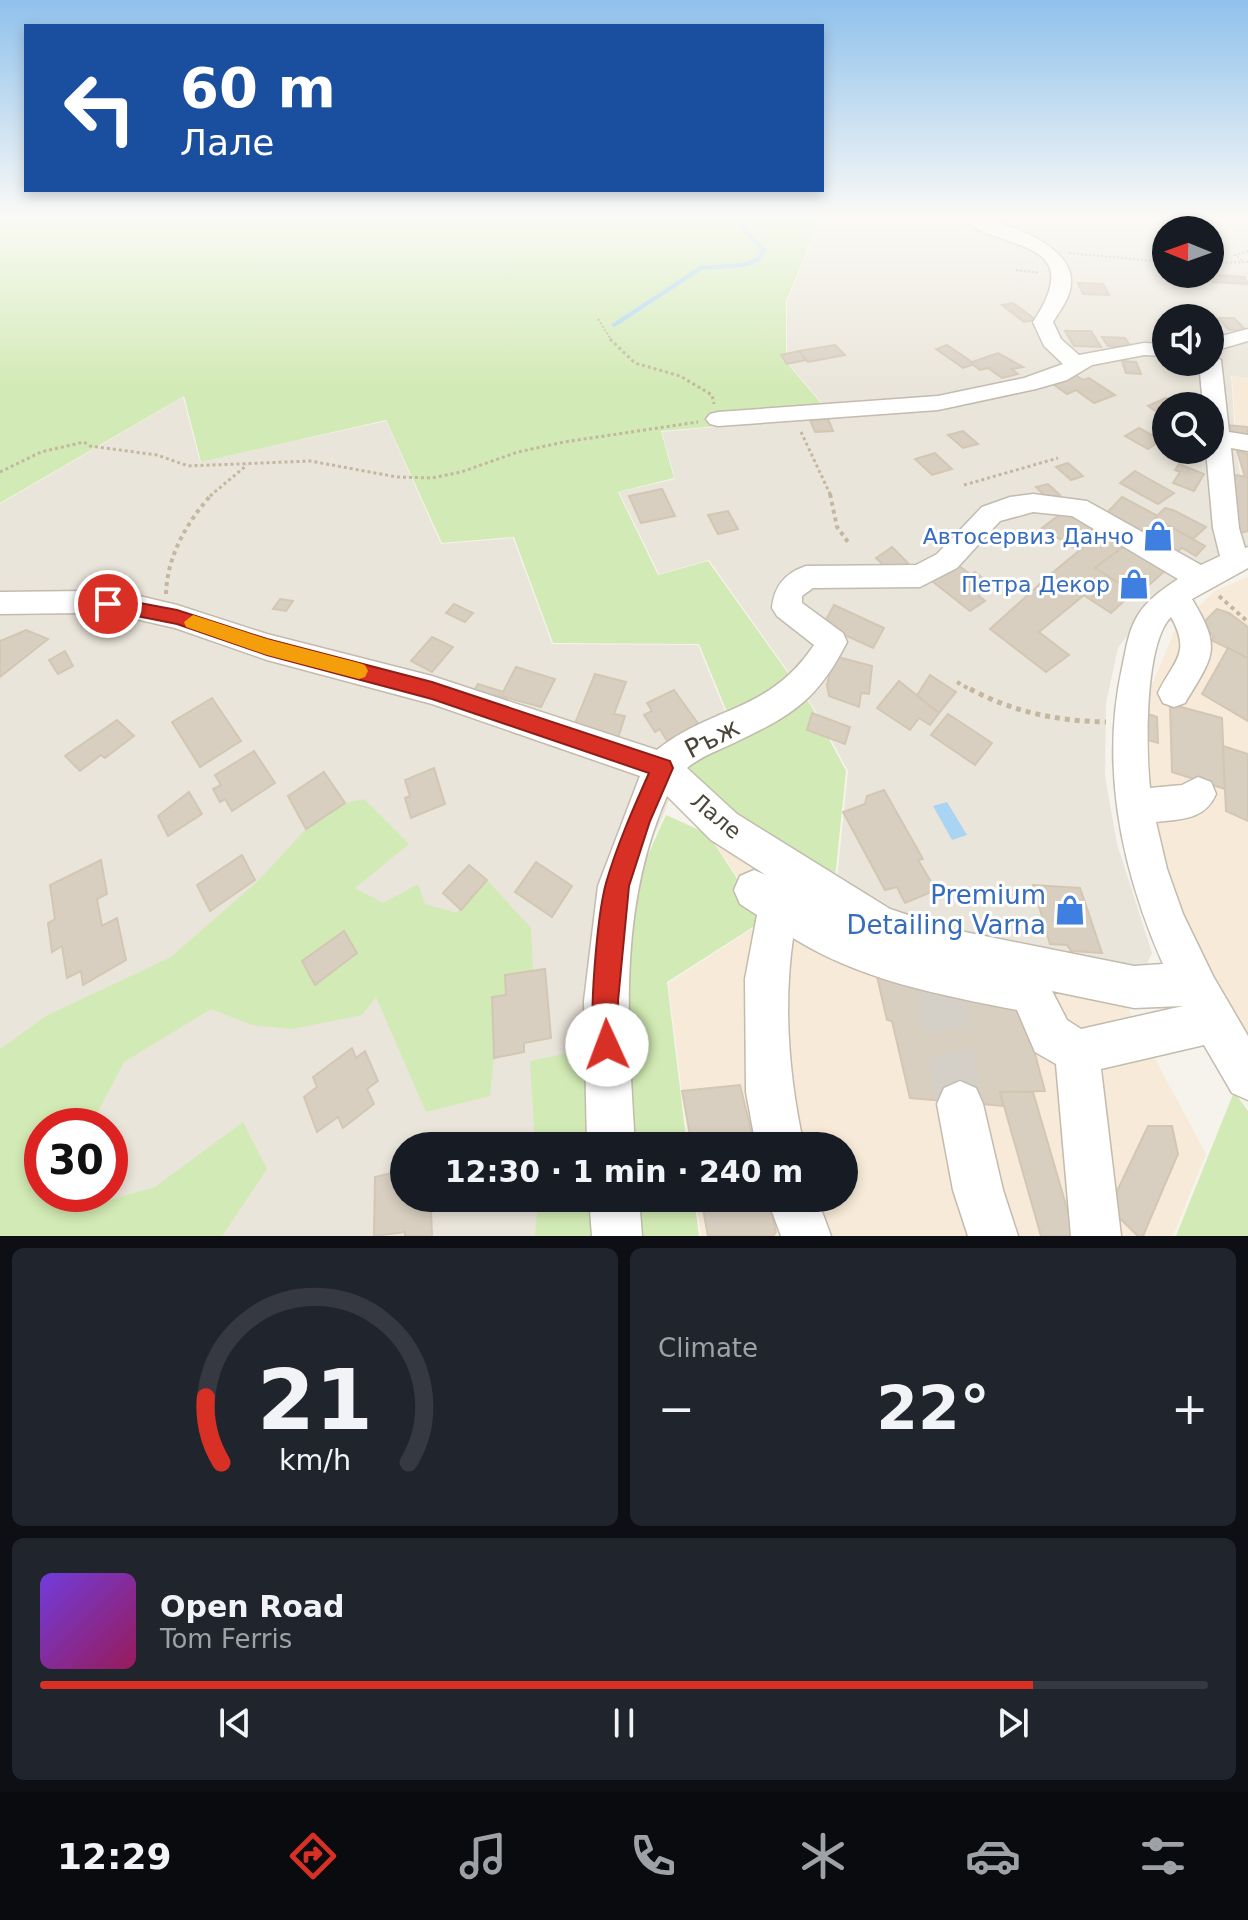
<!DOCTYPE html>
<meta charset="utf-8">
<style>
:root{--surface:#171b24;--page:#20242c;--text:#f1f3f6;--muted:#9ea1a6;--line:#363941;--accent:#d93025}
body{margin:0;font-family:"DejaVu Sans",sans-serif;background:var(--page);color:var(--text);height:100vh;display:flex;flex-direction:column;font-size:30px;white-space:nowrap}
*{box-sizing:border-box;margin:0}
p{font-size:26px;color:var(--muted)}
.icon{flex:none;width:44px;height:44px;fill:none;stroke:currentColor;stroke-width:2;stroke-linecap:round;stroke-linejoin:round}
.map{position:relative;height:1236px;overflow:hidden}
.side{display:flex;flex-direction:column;gap:12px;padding:12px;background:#0d0f14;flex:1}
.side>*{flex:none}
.guide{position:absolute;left:24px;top:24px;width:800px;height:168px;border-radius:0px;box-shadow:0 4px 12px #0003;background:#1a4fa0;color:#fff;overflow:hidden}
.needle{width:52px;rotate:271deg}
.controls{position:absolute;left:1152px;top:216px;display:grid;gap:16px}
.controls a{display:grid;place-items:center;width:72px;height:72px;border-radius:50%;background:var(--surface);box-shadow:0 4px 12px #0003;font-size:40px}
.speed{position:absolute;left:24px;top:1108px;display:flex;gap:16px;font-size:40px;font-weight:700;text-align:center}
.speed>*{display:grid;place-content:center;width:104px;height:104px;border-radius:50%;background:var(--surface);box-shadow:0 4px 12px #0003;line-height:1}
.speed .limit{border:12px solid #d22;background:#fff;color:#111}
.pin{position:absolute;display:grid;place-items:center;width:68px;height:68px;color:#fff;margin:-34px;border:4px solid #fff;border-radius:50%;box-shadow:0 2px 8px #0007}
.me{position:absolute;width:88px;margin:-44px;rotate:358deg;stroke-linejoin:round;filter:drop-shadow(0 0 6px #0008)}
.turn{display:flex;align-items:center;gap:28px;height:168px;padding:0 24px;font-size:36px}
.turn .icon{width:104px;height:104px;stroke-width:2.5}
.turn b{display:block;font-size:56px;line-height:68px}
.big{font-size:60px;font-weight:700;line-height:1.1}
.side .card{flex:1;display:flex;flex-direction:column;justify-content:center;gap:12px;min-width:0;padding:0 28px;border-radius:12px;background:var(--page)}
.side .dial{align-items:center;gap:0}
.dial svg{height:208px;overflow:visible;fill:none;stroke:var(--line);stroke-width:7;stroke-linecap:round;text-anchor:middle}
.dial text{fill:var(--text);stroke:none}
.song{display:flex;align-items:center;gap:24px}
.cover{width:96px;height:96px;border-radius:12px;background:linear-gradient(135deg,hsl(260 70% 55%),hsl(330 70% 35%))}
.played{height:8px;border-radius:4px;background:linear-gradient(90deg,var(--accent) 85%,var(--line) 85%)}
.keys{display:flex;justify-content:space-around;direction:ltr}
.heat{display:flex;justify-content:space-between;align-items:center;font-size:44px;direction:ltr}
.side .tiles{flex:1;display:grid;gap:12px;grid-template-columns:1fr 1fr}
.card:last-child{grid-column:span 2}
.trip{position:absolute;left:390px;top:1132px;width:468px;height:80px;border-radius:40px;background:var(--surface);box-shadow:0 4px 12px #0003;font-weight:700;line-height:80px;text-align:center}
.tabs{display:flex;height:128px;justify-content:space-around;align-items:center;background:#090b0e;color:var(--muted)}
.tabs .icon{width:56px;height:56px}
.tabs .current{color:var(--accent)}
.tabs b{font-size:36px;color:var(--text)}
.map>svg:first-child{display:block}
.residential{fill:#eae5da;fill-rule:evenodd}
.commercial{fill:#f7ead8}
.green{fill:#d2eab5}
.water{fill:#a9d4f2}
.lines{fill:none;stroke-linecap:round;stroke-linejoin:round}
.stream{stroke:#a9d4f2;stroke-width:4}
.building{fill:#d8cfc1;stroke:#d3c7b4;stroke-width:2}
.minor-tunnel{stroke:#d4d0c8;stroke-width:45;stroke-dasharray:45 23;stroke-linecap:butt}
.minor-casing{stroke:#c2bbae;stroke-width:3}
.path-far3{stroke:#c4b79f;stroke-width:2;stroke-dasharray:2 2;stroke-linecap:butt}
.path-far2{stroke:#c4b79f;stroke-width:3;stroke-dasharray:3 3;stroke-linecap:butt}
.path-far1{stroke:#c4b79f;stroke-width:4;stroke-dasharray:4 4;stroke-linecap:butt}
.path{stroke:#c4b79f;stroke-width:5;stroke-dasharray:5 5;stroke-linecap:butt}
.minor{fill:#fff;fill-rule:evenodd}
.route{fill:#d93025;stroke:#8d1f18;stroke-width:2}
.slow{fill:#f59e0b}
.labels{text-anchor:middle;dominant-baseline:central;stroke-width:6;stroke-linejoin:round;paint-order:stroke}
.shop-label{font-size:22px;fill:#366cbe;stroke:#fff;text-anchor:end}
.street-label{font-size:22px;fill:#4b4439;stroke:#fff}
.near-street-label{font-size:26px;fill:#4b4439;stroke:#fff}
.near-shop-label{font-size:26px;fill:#366cbe;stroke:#fff;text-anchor:end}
</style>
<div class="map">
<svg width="1248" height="1236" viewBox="0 0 1248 1236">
<rect width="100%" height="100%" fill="#f6f3ec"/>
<g class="residential">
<path d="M822 216H1248V378L1231 376 1236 451 1248 519V548L1216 557 1183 577 1148 607 1118 648 1106 703 1105 776 1117 844 1152 953 1145 968 1119 973 893 919 837 879 848 771 814 708 709 560 659 574 619 492 675 479 662 432 833 416 787 362V302ZM1166 230H1210V274H1166ZM1166 318H1210V362H1166ZM1166 406H1210V450H1166Z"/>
<path d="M183 397 200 462 386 421 441 544 513 538 552 644 698 645 735 736 682 764 663 816 636 875 625 995 632 1146H404V1198H635L637 1236H0V504ZM42 1126H110V1194H42Z"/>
</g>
<g class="commercial">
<path d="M1232 376 1248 378V513L1237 451Z"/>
<path d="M1248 577V1047L1194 951 1155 843 1146 762 1152 685 1175 630 1215 591Z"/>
<path d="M710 836 891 952 1123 999 1206 1154 1173 1236H701L696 1198H844V1146H689L668 983 766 920Z"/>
</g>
<g class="green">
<path d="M0 216H821L786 302V362L832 416 661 431 674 478 618 492 658 575 708 561 812 707 846 771 835 878 738 825 683 765 737 736 699 644 553 643 514 537 442 543 386 420 201 462 184 396 0 503Z"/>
<path d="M364 799 409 844 355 888 383 903 418 884 425 904 457 913 487 880 531 928 533 970 505 975 506 995 492 997 494 1058 490 1096 426 1112 376 997 362 1015 292 1029 252 1025 211 1009 124 1062 93 1121 94 1126H42V1194H107L109 1200 155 1187 243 1122 267 1169 222 1236H0V1049L46 1016 171 957 259 880 306 829 345 803Z"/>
<path d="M666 815 708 834 764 920 667 982 687 1146H635L628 992 638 877Z"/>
<path d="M607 1045 611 1146H535L530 1061Z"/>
<path d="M1234 1092 1248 1111V1236H1176Z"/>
<path d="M538 1198H614L617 1236H535Z"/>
<path d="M637 1198H694L699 1236H639Z"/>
</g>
<path class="water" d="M947 802 967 835 952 840 933 806Z"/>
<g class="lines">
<path class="stream" d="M614 325 701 268 743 265 758 260 764 250 742 228 755 216"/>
</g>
<g class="building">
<path d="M1205 274 1244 277 1248 284 1212 282Z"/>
<path d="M1078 283 1103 284 1109 295 1083 294Z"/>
<path d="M1013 303 1036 320 1024 322 1002 305Z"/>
<path d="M1218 318H1234L1246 330H1229Z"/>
<path d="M1065 331H1091L1101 347 1074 346Z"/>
<path d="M1102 337 1125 338 1131 347 1108 346Z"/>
<path d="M835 345 845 355 808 362 799 351Z"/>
<path d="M947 345 972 362 975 364 963 368 936 349Z"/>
<path d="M799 351 806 360 787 364 781 355Z"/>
<path d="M998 353 1023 367 1012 369 1018 374 1002 378 988 368 980 370 973 365 972 362Z"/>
<path d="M1122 361 1136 362 1141 374 1126 373Z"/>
<path d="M1074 374 1083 380 1089 378 1115 395 1094 403 1076 390 1067 394 1050 382Z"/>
<path d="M1166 398 1179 406H1166V418L1148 406Z"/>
<path d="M828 419 833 431 815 432 810 420Z"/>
<path d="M1225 425 1248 427V439L1226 435Z"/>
<path d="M1139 428 1161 440 1148 449 1125 436Z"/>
<path d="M963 431 978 444 963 448 948 435Z"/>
<path d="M1237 451 1248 454V477H1245Z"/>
<path d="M935 453 952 469 932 475 915 459Z"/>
<path d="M1068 463 1083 476 1071 480 1056 467Z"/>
<path d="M1179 464 1204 474 1194 491 1173 483 1180 472 1175 470Z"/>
<path d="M1135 471 1174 493 1158 504 1120 483Z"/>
<path d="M1228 474 1248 477V531L1240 533Z"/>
<path d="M1048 484 1060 495 1048 499 1036 487Z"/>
<path d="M662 489 675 516 641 523 629 496Z"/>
<path d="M1122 497 1158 516 1155 518 1205 546 1196 556 1182 548 1172 556 1103 517Z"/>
<path d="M1165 508 1173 510 1206 527 1193 539 1155 518Z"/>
<path d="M1067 509 1103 531 1079 551 1042 528Z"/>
<path d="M728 511 738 529 718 534 708 515Z"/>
<path d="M1103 531 1126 545 1095 568 1134 592 1111 613 1051 574Z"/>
<path d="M1126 545 1167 569 1138 595 1095 568Z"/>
<path d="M892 547 908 563 889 570 876 558Z"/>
<path d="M958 565 971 575 975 572 986 581 972 590 985 601 970 611 932 581Z"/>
<path d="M1051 574 1083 596 1039 632 1069 655 1046 672 990 629Z"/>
<path d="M280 599 293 601 286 611 273 609Z"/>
<path d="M454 604 473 613 465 622 446 613Z"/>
<path d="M834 605 884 628 873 648 823 625Z"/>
<path d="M110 608 122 612 102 633 89 629Z"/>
<path d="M1217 609 1229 613 1248 627V658L1211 640 1214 637 1202 624Z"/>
<path d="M26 630 48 639 0 677V641Z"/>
<path d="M432 637 453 647 432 672 411 661Z"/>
<path d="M1228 648 1248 658V721L1202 694Z"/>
<path d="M65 651 73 666 58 674 49 660Z"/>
<path d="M838 657 872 666 869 694 861 693 859 707 829 696 827 685 831 667Z"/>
<path d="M516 667 555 679 541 707 501 696Z"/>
<path d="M595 674 626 682 614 714 625 716 618 738 574 726Z"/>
<path d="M930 675 956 692 939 713 916 697Z"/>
<path d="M899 681 939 713 930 725 919 718 910 730 877 708Z"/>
<path d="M478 684 501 691 493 705 470 698Z"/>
<path d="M674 690 699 725 667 741 660 729 655 732 644 715 652 711 647 703Z"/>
<path d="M212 698 241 741 200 767 172 722Z"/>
<path d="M1170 704 1222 718 1225 789 1172 772Z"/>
<path d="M1136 710 1157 717 1158 743 1134 736Z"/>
<path d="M812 713 850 727 845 744 807 730Z"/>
<path d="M948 714 992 743 975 765 931 735Z"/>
<path d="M117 720 134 736 105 758 101 755 80 771 65 756Z"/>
<path d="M1223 746 1248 754V821L1226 811Z"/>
<path d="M254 751 275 783 232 811 225 799 220 802 213 789 221 785 215 775Z"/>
<path d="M434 768 445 804 411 818 405 798 410 796 405 780Z"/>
<path d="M324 772 345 803 306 829 288 796Z"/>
<path d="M884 790 923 859 918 860 936 890 905 903 897 887 885 890 843 812 865 804 867 796Z"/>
<path d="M189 792 202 814 168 836 158 816Z"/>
<path d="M242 855 255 880 210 911 197 885Z"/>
<path d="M101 860 107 894 97 899 102 926 117 918 126 960 83 985 81 971 67 978 62 946 52 952 48 923 55 919 50 885Z"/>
<path d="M536 862 572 886 552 917 515 892Z"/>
<path d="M469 865 487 880 461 910 443 893Z"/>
<path d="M1033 885 1080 888 1102 953 1071 951 1067 945 1050 944Z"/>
<path d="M344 931 357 953 315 985 302 961Z"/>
<path d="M545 969 551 1038 524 1043V1052L494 1058 492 997 506 995 505 975Z"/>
<path d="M876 972 1021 1002 1045 1091 1000 1092 1003 1106 910 1098 892 1021 887 1020Z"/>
<path d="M352 1048 356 1058 365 1051 378 1081 367 1089 374 1104 343 1128 338 1117 317 1132 304 1097 317 1087 313 1077Z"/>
<path d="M740 1085 755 1146H692L682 1091Z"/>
<path d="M1000 1092H1033L1075 1236H1041Z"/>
<path d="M1148 1126H1172L1178 1154 1143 1236H1138L1109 1208Z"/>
<path d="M404 1170V1198H444V1206L431 1209 432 1236H405V1232L374 1236 375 1177Z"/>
<path d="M701 1198H768L776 1232 773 1236H708Z"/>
</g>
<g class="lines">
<path class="minor-tunnel" d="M939 986 960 1104"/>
<g class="minor-casing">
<g id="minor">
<path d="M958 216C989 216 1073 241 1071 282 1071 297 1061 309 1053 322L1061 339 1079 355 1144 343 1166 344V356L1144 355 1092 365 1067 380 1036 389 938 410 718 426 710 424 706 419 710 414 718 412 938 396 1024 378 1063 364 1044 346 1033 322C1091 235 997 253 958 216Z"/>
<path d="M1248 329V341L1210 352V339Z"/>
<path d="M1210 354 1221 360 1229 432 1248 435V451L1231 448 1239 528 1245 548 1248 547V568L1192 599C1222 649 1214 655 1185 703L1174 707 1163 703 1158 693C1173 661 1192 654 1171 617 1144 644 1146 750 1150 788L1182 785 1198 777 1211 782 1216 794C1205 820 1181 819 1156 822L1167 869 1183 914 1213 976 1248 1036V1100L1232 1093 1204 1045 1101 1069 1121 1236H1071L1056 1064 1035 1052 1017 1010C940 995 860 980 793 938 783 1007 789 1078 804 1146H756L746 1092 745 979 757 915 740 904 734 890 740 876 754 870 766 875 711 840 667 796C617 910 628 1026 635 1146H587L584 1001 598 886 640 776 432 704 267 660 175 628 131 618 86 613 0 614V592L86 591 131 594 177 605 267 634 432 676 657 750C711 706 769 713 814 645L777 616 772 608C774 586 785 573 806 566L916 565 937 554 982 507 1010 497 1033 494 1087 501 1201 565 1220 556 1213 528 1206 450H1210V406H1203L1199 362H1210ZM1033 512 1072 516 1178 579C1163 589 1147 600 1138 615 1128 631 1126 650 1122 668 1100 769 1122 871 1163 964L1134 966 950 929 890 909 737 814 687 768C701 756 720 750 736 742 793 715 818 699 847 642L843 633 802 603V596L813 588 920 587 957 568 1000 521ZM1052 991 1134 1008 1183 1006 1081 1029 1067 1020Z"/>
<path d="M960 1081 976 1088 983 1104 1003 1190 1018 1236H968L953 1190 937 1104 944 1088Z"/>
<path d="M589 1198H639L642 1236H592Z"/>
<path d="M767 1198H817L831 1236H781Z"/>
</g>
</g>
<g class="path-far3">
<path d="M1069 253 1166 262"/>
<path d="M1242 260 1235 255 1248 251"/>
<path d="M1210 263 1248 262"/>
<path d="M1016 270 1039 273"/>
<path d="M598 319 612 341"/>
</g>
<g class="path-far2">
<path d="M610 339 635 363 680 376 712 395 714 404"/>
<path d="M801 432 831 496"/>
<path d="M0 472 41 452 84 442 90 446 157 455 188 466 310 461 397 477 432 478 461 472 518 452 564 442 698 422"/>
<path d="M964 485 1058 458"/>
<path d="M210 496 247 465"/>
</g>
<g class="path-far1">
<path d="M830 494 837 527 848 542"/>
<path d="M166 594C167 556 187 522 212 494"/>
<path d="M1219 596 1248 622"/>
<path d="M957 682 973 691"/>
</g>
<path class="path" d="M970 689C1014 712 1056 721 1106 722"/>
<use href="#minor" class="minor"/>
</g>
<linearGradient id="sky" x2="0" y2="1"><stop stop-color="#8fc1ec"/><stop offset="0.56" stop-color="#fbfaf6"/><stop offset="1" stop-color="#fbfaf6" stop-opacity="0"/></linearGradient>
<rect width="1248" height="389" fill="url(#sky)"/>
<path class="route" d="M108 597 177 610 267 639 432 682 670 761 673 768 650 821 629 886 618 1001 620 1045 616 1055 607 1059 597 1055C586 1028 598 913 606 883 617 845 633 809 649 773L432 699 267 655 177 624 102 609 99 604Z"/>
<path class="slow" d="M193 615 267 639 359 663 365 665 368 671 365 677 359 679 267 655 186 627 184 622Z"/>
<defs>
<g id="shop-bare" transform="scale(2.4)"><path d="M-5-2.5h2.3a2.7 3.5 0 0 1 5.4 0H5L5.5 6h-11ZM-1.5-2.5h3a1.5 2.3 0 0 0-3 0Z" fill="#3f7fe0" stroke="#fff" stroke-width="2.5" paint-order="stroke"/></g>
</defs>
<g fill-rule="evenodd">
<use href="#shop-bare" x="1158" y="536"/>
<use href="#shop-bare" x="1134" y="584"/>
<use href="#shop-bare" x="1070" y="910"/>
</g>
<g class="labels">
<g class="shop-label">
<text x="1134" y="536">Автосервиз Данчо</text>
<text x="1110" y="584">Петра Декор</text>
</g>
<g class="street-label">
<text transform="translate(716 816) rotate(40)">Лале</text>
</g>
<g class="near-street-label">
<text transform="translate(712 738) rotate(-27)">Ръж</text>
</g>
<g class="near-shop-label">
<text x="1046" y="895">Premium<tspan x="1046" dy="30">Detailing Varna</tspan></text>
</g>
</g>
</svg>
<div class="controls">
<a><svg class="needle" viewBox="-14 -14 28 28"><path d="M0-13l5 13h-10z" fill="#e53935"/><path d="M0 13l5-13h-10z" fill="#9ea1a6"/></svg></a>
<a><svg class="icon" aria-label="sound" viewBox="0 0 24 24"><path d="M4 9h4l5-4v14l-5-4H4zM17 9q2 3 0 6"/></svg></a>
<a><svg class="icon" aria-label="search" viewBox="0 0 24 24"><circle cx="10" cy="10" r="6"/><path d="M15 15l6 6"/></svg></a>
</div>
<div class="speed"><div class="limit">30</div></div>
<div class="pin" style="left:108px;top:604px;background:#d93025"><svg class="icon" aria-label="arrive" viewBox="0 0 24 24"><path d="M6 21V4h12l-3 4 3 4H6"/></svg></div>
<svg class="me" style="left:607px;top:1045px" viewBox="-20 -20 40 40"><circle r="19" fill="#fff"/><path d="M0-13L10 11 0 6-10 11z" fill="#d93025"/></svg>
<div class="trip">12:30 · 1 min · 240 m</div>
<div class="guide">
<div class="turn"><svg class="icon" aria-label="left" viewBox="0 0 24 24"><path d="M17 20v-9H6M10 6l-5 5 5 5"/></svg><div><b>60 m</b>Лале</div></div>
</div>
</div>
<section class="side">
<div class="tiles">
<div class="card dial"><svg viewBox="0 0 100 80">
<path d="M14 69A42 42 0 1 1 86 69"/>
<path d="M14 69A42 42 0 0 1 8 44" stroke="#d93025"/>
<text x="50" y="56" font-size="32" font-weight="700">21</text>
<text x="50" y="72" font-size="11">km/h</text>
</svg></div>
<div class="card"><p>Climate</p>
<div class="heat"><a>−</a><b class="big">22°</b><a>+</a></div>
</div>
<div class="card">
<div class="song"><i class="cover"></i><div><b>Open Road</b><p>Tom Ferris</p></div></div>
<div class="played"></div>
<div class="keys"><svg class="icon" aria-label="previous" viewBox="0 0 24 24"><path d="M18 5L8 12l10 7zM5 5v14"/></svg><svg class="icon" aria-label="pause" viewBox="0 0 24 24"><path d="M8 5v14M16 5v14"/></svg><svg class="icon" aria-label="next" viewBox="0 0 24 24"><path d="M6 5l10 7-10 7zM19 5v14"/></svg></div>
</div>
</div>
</section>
<nav class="tabs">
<b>12:29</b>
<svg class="icon current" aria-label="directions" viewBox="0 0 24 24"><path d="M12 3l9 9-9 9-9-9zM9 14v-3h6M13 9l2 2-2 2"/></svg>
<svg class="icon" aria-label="music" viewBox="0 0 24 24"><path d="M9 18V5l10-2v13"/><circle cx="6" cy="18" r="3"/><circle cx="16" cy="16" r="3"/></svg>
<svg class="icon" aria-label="phone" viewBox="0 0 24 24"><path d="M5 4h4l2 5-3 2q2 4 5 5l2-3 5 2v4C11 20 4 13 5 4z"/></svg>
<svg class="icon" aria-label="climate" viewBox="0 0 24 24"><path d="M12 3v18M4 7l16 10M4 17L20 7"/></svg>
<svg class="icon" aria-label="car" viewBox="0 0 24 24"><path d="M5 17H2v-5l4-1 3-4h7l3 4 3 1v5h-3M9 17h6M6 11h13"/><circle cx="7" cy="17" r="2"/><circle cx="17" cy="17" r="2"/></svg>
<svg class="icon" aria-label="filters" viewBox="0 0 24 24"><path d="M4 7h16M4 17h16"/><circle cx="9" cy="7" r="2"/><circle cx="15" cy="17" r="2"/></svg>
</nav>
